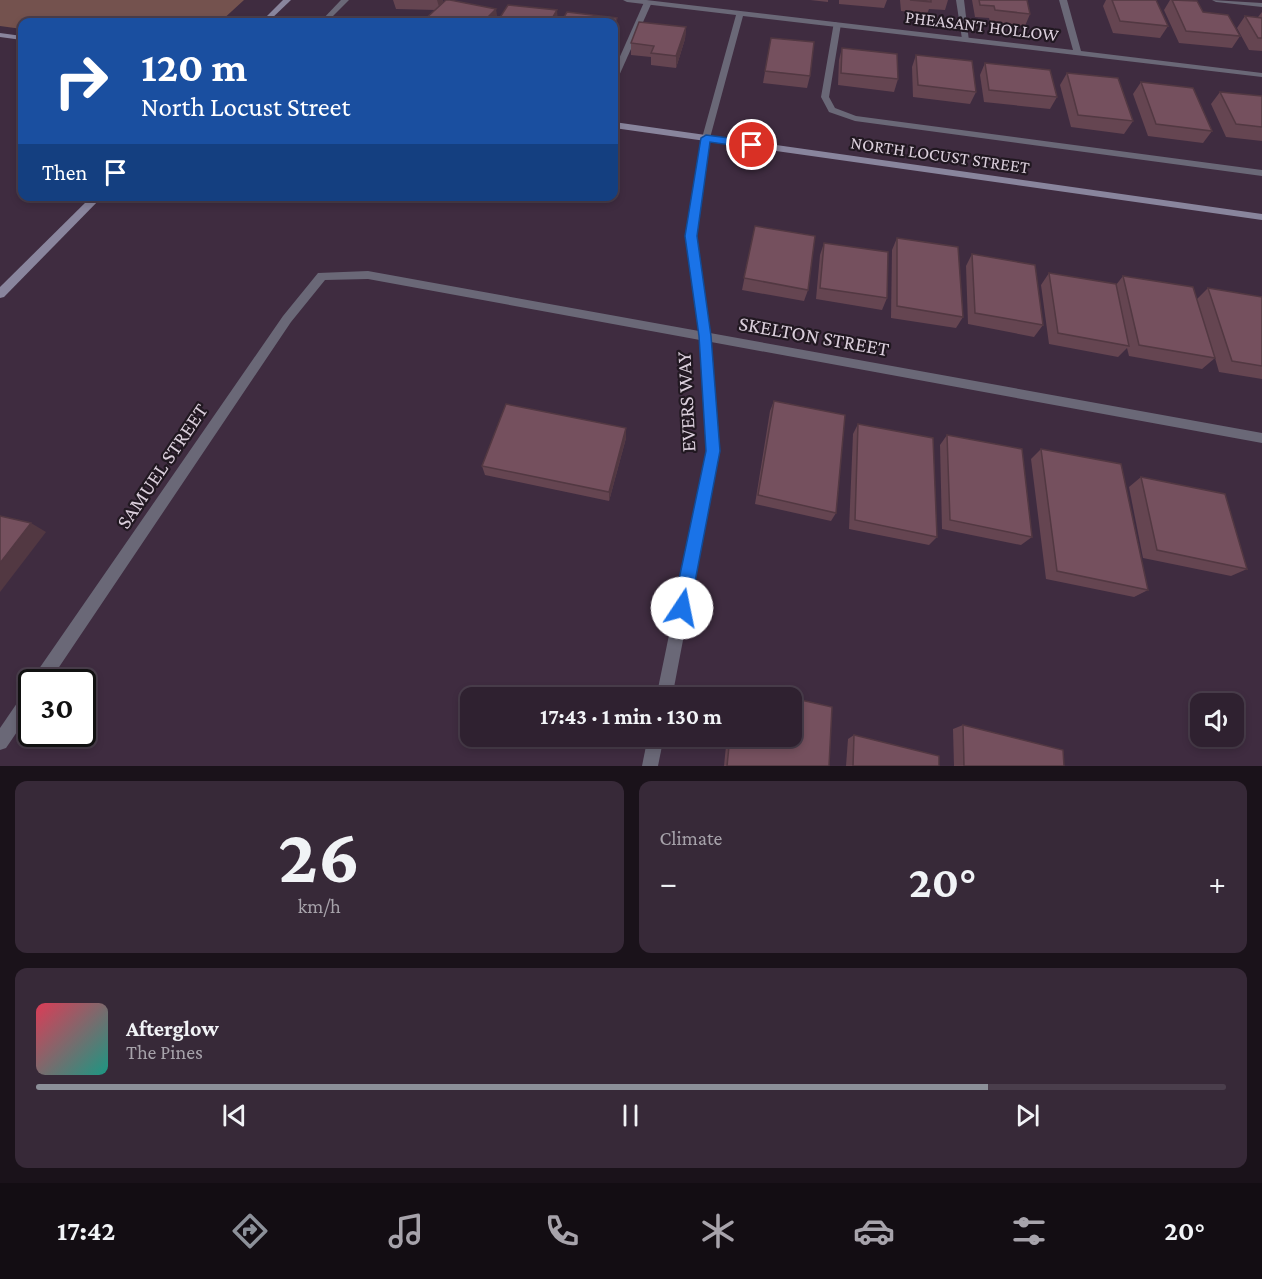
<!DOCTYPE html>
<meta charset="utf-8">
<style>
:root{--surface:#2f2130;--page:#372938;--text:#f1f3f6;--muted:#a7a3ab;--line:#4a3e4c;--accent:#8c9099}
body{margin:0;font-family:"Crimson Pro",serif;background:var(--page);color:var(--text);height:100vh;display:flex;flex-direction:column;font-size:22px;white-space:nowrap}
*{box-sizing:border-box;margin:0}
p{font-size:20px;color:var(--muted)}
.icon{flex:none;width:33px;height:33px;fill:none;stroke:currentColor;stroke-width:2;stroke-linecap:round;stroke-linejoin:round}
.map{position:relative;height:766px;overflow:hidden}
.sheet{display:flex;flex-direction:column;gap:15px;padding:15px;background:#1a121a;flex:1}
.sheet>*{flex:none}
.banner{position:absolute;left:18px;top:18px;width:600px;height:183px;border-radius:12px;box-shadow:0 3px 9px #0003,0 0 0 2px var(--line);background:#1a4fa0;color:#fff;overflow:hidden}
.fabs{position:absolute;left:1190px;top:693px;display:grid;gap:12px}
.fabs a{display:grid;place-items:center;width:54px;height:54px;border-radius:12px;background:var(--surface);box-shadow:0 3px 9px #0003,0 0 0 2px var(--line);font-size:30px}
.speed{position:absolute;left:18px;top:669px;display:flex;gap:12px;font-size:30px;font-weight:700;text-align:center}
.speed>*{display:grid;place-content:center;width:78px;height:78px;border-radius:50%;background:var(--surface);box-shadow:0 3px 9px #0003,0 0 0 2px var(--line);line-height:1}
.speed .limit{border:3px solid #111;border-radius:9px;background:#fff;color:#111}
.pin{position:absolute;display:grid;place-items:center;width:51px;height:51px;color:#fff;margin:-26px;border:3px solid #fff;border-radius:50%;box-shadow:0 2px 6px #0007}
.me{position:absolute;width:66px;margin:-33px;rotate:11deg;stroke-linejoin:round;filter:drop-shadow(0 0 4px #0008)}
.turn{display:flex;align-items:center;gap:21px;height:126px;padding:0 24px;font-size:27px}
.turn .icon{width:78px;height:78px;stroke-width:2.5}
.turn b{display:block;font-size:42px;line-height:51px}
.then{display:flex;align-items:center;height:57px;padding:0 24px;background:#0003;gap:12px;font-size:22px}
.big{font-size:45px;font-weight:700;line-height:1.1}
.sheet .tile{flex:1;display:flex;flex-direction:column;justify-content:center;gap:9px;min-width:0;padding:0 21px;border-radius:12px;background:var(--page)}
.sheet .dial{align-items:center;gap:0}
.dial b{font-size:78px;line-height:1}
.song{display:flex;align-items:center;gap:18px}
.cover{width:72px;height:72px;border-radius:9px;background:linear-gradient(135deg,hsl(350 70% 55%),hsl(170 70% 35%))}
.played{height:6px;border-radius:3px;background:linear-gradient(90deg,var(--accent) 80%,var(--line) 80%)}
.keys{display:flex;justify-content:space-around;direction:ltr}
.heat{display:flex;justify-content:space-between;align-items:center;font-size:33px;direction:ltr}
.sheet .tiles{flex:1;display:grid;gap:15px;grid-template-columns:1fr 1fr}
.tile:last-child{grid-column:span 2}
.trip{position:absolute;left:460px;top:687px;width:342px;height:60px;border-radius:12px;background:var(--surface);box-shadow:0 3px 9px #0003,0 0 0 2px var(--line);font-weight:700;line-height:60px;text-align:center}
.tab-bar{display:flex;height:96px;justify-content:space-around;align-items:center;background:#130d13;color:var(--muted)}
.tab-bar .icon{width:42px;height:42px}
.tab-bar .current{color:var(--accent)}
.tab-bar b{font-size:27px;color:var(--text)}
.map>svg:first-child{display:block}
.green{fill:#74524e}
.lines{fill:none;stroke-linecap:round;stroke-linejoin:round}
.lane{fill:#6a6877;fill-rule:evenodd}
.street{fill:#6a6877;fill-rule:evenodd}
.secondary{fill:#89859d;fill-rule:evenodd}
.wall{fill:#654551}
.shaded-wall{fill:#523842}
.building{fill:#75505e;stroke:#523842;stroke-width:1.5}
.route{fill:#1a73e8;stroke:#114b97;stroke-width:1.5}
.labels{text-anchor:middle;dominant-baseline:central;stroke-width:4.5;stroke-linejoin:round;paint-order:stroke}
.far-street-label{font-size:18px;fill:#dacedb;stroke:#211821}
.street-label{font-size:21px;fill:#dacedb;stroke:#211821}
</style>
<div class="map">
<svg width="1262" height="766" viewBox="0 0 1262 766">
<rect width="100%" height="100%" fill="#3f2c40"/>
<path class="green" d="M0 0H244L220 22H22V29L0 26Z"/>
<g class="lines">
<g class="lane">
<path d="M341 0H349L327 22H320Z"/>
<path d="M645 0 652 2 618 78 614 80V70Z"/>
<path d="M956 0H964L969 41 962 39Z"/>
<path d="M1212 0 1262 3V7L1216 2Z"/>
<path d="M834 22 841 24 829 97 835 108 856 116 1262 170V176L855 121 829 112 821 97Z"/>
</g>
<g class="street">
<path d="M623 0H646L1073 50 1059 0H1067L1081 51 1262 73V77L743 16 710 138 696 236 710 333 1262 433V443L711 342 719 451 672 698H656L707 451 700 340 368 279 325 280 291 322 49 682H32L34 676 283 316 318 273 368 271 699 331 686 236 702 138 736 15 627 2Z"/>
<path d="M32 688V710L6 748 0 750V728L26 690Z"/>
<path d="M648 736H664L658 766H642Z"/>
</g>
<g class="secondary">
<path d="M283 0H291L268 22H261Z"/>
<path d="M0 33 22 36V40L0 37Z"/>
<path d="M614 122 1262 214V220L614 128Z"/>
<path d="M92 196H103L4 297 0 298V287Z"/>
</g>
</g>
<g class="wall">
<path d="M393 0H443L442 4 498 21 436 10 396 9Z"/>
<path d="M810 0H828V2Z"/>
<path d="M839 0H887L884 8 839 4Z"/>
<path d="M900 0H948L945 10 929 9 927 14 901 11Z"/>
<path d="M972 0H1027L1030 14 1025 26 990 22 989 18 975 17Z"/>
<path d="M1106 0H1156L1168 26 1160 38 1113 33 1103 6Z"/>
<path d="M1170 0H1187L1203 12 1240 36 1232 48 1179 43 1164 10Z"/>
<path d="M1262 12V51L1249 50 1237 28 1245 16 1258 17Z"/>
<path d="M686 27 685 39 676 68 651 65V57L631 55V43Z"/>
<path d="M771 38 810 76 807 88 763 83Z"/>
<path d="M842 48 898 79 894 92 838 85 839 60Z"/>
<path d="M916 55 976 92 970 104 913 97 912 67Z"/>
<path d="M985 63 1057 97 1050 109 984 102 980 75Z"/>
<path d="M1067 73 1133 121 1124 134 1071 127 1060 85Z"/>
<path d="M1141 82 1212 131 1203 143 1148 136 1133 94Z"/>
<path d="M1220 92 1262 96V141L1226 137 1211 104Z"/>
<path d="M755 226 808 290 804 301 742 290Z"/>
<path d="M897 238 963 317 956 328 891 318 892 250Z"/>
<path d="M824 243 887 298 882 310 816 299 820 255Z"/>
<path d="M972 254 1043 325 1034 337 968 324 966 266Z"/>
<path d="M1049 273 1116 285 1123 276 1197 299 1208 288 1262 297V379L1219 372 1215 358 1202 369 1129 356 1127 348 1118 357 1049 344 1041 285Z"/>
<path d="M774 401 836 513 831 521 755 504 770 411Z"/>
<path d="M858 424 937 537 929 545 849 529 853 434Z"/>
<path d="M947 435 1032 537 1021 545 942 529 940 445Z"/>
<path d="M626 438 609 501 485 475 482 466Z"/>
<path d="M1041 449 1148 590 1134 597 1046 579 1031 459Z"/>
<path d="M1141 477 1247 569 1231 576 1143 558 1129 487Z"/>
<path d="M736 686 789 698H732L733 691Z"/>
<path d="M963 725 1064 766H954L953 729Z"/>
<path d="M854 735 939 766H846L848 739Z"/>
<path d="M727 736H792L829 766H724Z"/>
</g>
<g class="shaded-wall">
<path d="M437 0H443L440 10Z"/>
<path d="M496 9 498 21 496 22H483Z"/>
<path d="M557 10 558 22H550Z"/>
<path d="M617 18V30L614 38V26Z"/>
<path d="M686 27 685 39 676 68V56Z"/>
<path d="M626 428V438L609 501V492Z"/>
<path d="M31 523 46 532 0 592V563Z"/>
</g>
<g class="building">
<path d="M446 0H450L496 9 483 22H422Z"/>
<path d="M910 0H931V2Z"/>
<path d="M979 0H1027L1030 14 995 10 994 6 980 5Z"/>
<path d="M1112 0H1156L1168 26 1120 21Z"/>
<path d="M1172 0 1197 1 1203 12 1228 15 1240 36 1186 31Z"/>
<path d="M508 5 557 10 550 22H497Z"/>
<path d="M567 12 617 18 614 26V22H561Z"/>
<path d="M1245 16 1262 18V38H1258Z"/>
<path d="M639 22 686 27 676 56 651 53 654 46 631 43Z"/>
<path d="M771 38 814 42 810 76 765 71Z"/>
<path d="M842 48 897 54 898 79 841 73Z"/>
<path d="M916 55 972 61 976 92 918 85Z"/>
<path d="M985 63 1050 70 1057 97 989 90Z"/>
<path d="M1067 73 1118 78 1133 121 1078 115Z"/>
<path d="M1141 82 1193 88 1212 131 1156 124Z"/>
<path d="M1220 92 1262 96V127L1236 124Z"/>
<path d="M755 226 815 236 808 290 744 278Z"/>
<path d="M897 238 958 247 963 317 897 306Z"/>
<path d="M824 243 888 252 887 298 820 288Z"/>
<path d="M972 254 1035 265 1043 325 975 313Z"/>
<path d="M1049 273 1116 284 1129 346 1058 333Z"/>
<path d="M1123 276 1193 287 1215 358 1139 345Z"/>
<path d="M1208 288 1262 297V366L1232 361Z"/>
<path d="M774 401 845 415 836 513 758 495Z"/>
<path d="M506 404 626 428 609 492 482 466Z"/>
<path d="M858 424 933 438 937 537 855 520Z"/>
<path d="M947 435 1022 449 1032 537 950 520Z"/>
<path d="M1041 449 1121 464 1148 590 1057 571Z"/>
<path d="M1141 477 1225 494 1247 569 1157 550Z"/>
<path d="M0 516 31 523 0 563Z"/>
<path d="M736 686 789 698H735Z"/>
<path d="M792 698 832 707 829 766H727L730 736H792Z"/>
<path d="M963 725 1063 750 1064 766H964Z"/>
<path d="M854 735 939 756V766H853Z"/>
</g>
<path class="route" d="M706 135 752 141 757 145 752 148 710 142 697 236 711 336 720 451 690 608 688 614 682 616 676 614 673 608 706 451 699 336 685 236 701 138Z"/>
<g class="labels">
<g class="far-street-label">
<text transform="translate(982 26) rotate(7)">PHEASANT HOLLOW</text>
<text transform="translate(940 155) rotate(8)">NORTH LOCUST STREET</text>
</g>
<g class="street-label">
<text transform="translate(814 336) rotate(10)">SKELTON STREET</text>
<text transform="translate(686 402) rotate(-93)">EVERS WAY</text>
<text transform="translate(162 466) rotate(-56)">SAMUEL STREET</text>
</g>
</g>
</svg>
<div class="fabs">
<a><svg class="icon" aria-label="sound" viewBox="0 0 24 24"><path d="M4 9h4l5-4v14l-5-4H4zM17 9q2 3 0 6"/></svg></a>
</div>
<div class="speed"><div class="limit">30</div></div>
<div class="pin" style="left:752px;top:145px;background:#d93025"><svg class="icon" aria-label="arrive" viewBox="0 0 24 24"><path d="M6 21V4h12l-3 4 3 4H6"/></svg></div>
<svg class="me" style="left:682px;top:608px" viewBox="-20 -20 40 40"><circle r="19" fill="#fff"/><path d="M0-13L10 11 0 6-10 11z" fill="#1a73e8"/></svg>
<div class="trip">17:43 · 1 min · 130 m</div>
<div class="banner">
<div class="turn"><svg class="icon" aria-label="right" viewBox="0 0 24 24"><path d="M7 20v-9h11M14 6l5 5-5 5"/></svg><div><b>120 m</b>North Locust Street</div></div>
<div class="then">Then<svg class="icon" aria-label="arrive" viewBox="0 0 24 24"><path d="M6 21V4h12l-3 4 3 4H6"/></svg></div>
</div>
</div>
<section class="sheet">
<div class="tiles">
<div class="tile dial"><b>26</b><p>km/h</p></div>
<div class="tile"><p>Climate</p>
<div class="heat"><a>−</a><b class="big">20°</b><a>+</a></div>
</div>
<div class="tile">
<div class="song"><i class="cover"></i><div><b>Afterglow</b><p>The Pines</p></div></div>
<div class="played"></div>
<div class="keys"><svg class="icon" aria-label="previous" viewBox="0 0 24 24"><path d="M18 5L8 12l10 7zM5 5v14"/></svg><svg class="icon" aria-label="pause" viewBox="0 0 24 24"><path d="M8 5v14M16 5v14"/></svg><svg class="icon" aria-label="next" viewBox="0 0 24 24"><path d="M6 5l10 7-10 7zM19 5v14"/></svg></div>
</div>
</div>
</section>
<nav class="tab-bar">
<b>17:42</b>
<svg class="icon current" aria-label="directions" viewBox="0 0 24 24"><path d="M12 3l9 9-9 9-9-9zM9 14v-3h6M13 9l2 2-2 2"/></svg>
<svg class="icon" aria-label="music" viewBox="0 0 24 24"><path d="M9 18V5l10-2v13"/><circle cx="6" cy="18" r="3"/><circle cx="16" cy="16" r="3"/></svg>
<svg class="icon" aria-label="phone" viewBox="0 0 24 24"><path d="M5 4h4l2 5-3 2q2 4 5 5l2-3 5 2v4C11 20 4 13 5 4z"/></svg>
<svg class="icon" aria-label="climate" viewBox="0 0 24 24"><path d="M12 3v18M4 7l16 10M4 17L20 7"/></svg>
<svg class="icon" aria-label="car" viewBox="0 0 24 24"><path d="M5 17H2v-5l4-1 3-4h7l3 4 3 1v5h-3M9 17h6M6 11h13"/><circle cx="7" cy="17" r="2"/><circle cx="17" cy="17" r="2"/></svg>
<svg class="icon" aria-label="filters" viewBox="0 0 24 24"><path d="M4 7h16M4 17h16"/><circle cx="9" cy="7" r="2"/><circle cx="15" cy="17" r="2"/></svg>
<b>20°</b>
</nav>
